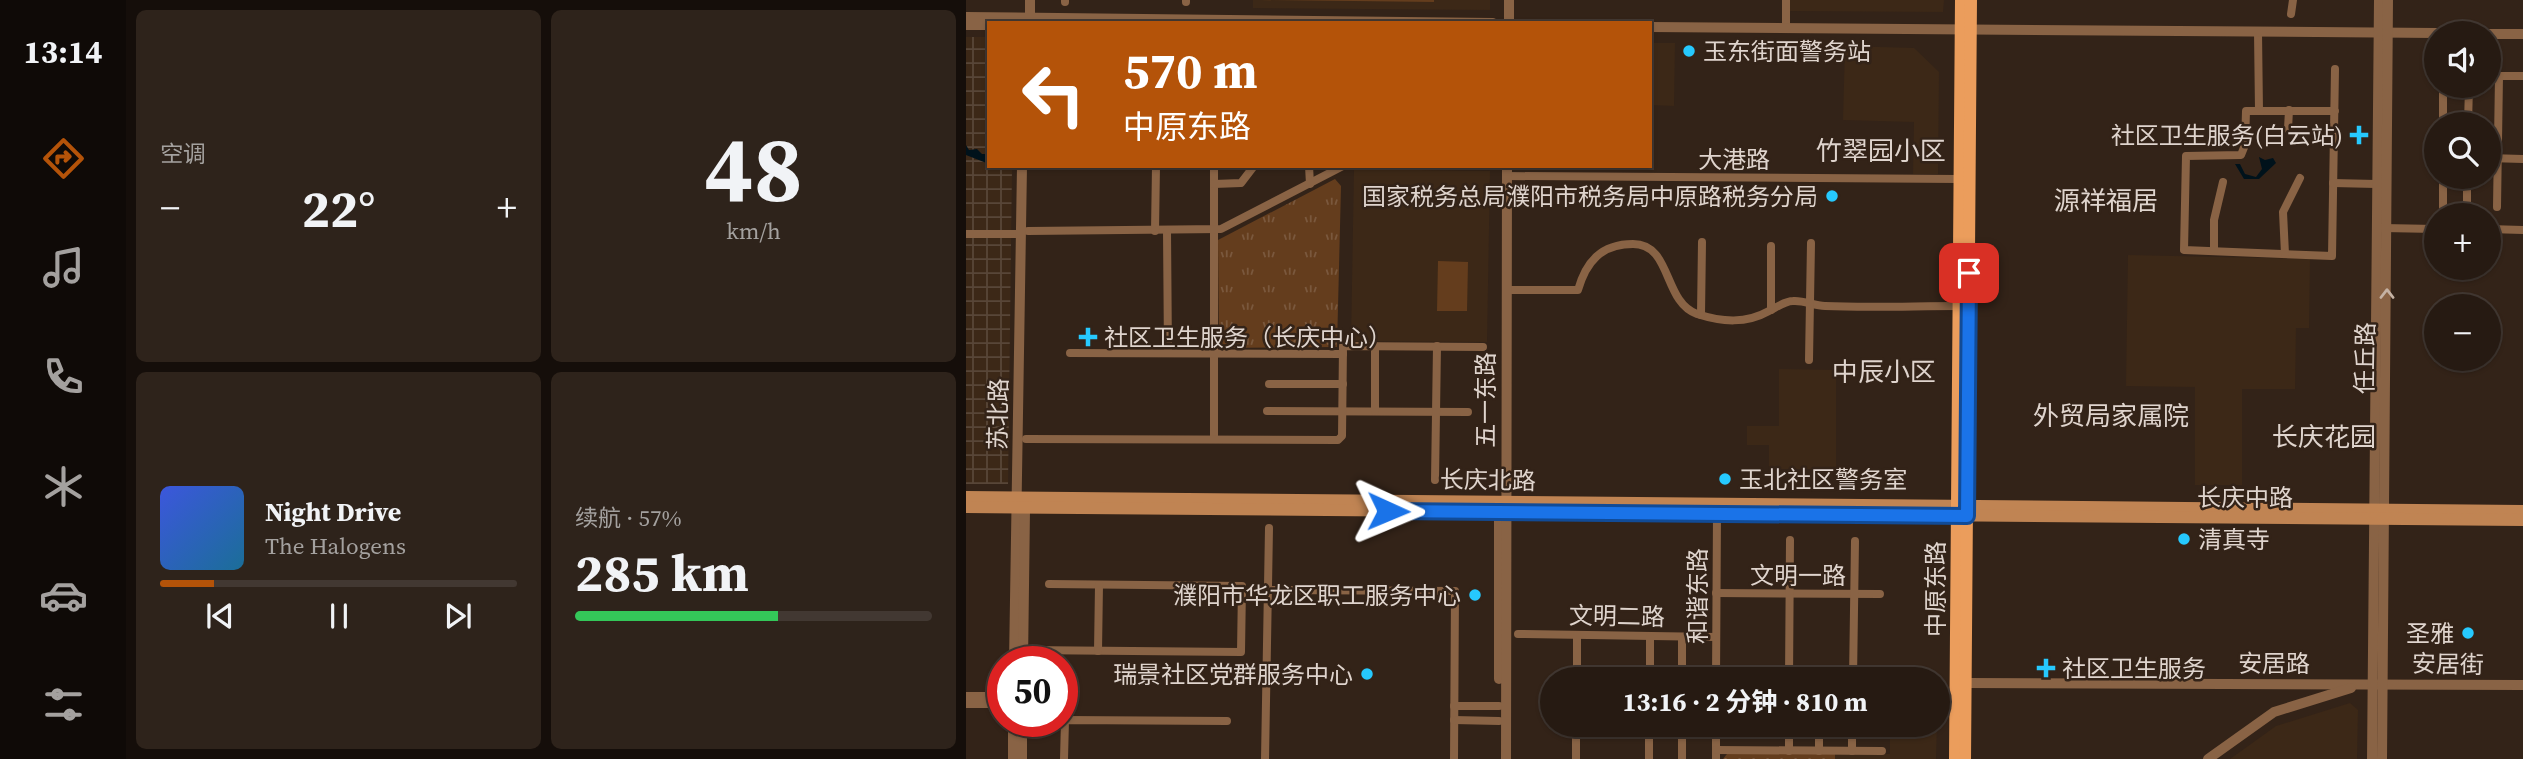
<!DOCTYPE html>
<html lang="zh">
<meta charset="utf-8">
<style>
:root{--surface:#261a12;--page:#2e231b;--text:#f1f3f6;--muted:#a4a19f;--line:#423832;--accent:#b45309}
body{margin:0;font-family:"Source Serif 4","Noto Sans SC",serif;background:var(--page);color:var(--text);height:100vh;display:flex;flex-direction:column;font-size:26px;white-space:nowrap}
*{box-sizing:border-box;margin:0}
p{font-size:23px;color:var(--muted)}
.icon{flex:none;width:38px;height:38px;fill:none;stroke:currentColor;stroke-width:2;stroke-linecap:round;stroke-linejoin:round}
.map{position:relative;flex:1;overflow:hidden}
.drawer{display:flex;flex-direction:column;gap:10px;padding:10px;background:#150e0a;width:840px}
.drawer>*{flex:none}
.top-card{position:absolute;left:21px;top:21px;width:665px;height:147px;border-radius:0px;box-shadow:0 2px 5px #0004,0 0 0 2px var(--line);background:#b45309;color:#fff;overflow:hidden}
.fabs{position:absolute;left:1458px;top:21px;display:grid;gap:14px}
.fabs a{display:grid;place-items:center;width:77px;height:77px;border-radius:50%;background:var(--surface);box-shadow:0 2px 5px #0004,0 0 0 2px var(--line);font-size:35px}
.speed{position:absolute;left:21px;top:646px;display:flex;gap:14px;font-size:35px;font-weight:700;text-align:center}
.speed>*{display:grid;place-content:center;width:91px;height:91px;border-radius:50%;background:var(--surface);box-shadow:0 2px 5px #0004,0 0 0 2px var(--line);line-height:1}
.speed .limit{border:10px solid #d22;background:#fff;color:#111}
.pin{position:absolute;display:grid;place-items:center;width:60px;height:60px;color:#fff;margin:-30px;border-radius:14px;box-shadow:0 4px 10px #0006}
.me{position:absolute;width:77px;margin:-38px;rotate:91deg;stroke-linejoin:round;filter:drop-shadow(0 0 5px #0008)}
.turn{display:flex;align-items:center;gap:24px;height:147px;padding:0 21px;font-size:32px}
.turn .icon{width:91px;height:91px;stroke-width:2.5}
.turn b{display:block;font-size:49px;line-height:60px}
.big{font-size:52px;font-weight:700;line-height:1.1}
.drawer .card{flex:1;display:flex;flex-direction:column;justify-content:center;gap:10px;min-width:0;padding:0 24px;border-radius:10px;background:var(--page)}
.drawer .dial{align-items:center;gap:0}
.dial b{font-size:91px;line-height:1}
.song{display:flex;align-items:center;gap:21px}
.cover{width:84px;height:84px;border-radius:10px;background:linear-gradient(135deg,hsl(230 70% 55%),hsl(200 70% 35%))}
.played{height:7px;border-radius:4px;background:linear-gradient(90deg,var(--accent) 15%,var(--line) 15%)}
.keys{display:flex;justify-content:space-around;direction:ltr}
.heat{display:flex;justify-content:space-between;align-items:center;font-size:38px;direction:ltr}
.charge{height:10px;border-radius:5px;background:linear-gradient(90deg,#34c759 57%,var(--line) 0)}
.drawer .tiles{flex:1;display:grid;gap:10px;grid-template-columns:repeat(2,1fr)}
.trip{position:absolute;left:574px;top:667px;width:410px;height:70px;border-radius:35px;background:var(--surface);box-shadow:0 2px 5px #0004,0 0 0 2px var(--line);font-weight:700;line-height:70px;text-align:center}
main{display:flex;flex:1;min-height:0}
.menu{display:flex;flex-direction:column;width:126px;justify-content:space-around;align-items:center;background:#0f0a07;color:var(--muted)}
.menu .icon{width:49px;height:49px}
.menu .current{color:var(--accent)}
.menu b{font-size:32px;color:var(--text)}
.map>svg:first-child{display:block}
.built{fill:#3c2817}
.industrial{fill:url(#industrial-grid)}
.grass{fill:url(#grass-tufts)}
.garden{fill:url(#garden-dots)}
.pitch{fill:#643d1d}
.water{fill:#00121b}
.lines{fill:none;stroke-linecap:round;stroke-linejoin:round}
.minor{stroke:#896345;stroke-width:8}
.tertiary{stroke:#896345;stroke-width:10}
.secondary{stroke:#c08453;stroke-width:12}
.primary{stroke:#eb9d5c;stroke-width:12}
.oneway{stroke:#c5b2a4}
.route-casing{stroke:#114b97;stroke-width:18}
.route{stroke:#1a73e8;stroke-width:12}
.poi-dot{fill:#26c9fe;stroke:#332318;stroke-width:2.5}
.labels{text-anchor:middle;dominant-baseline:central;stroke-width:5;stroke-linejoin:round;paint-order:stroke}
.poi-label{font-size:24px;fill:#dfd4cd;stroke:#332318;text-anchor:start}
.street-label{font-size:24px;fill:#dfd4cd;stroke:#332318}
.neighbourhood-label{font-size:26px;fill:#dfd4cd;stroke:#332318}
</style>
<main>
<nav class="menu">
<b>13:14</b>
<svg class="icon current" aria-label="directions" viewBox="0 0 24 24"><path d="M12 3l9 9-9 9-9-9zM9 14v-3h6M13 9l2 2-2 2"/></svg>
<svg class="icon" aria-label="music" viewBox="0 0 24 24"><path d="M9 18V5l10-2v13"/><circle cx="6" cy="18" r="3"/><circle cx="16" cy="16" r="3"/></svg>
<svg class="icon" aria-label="phone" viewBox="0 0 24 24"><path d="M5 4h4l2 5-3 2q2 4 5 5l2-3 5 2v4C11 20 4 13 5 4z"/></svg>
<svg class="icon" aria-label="climate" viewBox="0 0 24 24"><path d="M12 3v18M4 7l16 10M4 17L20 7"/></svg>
<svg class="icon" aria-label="car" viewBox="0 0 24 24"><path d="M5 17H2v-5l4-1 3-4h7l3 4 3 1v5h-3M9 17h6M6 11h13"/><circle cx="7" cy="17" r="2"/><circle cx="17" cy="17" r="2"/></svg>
<svg class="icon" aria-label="filters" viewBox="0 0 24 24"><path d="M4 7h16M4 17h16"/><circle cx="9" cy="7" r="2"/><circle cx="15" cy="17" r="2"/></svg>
</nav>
<section class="drawer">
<div class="tiles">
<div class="card"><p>空调</p>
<div class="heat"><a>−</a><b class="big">22°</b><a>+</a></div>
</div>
<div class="card dial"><b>48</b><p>km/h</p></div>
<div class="card">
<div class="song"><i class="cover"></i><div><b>Night Drive</b><p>The Halogens</p></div></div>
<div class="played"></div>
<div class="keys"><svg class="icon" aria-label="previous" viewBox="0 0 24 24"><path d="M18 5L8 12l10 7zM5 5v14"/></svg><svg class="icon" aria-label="pause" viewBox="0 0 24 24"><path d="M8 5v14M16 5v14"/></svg><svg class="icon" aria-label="next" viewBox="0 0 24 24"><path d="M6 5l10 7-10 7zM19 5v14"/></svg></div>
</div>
<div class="card"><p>续航 · 57%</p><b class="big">285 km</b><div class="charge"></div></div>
</div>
</section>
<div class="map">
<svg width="1557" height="759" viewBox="0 0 1557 759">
<defs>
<pattern id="industrial-grid" width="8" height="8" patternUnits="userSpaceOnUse" patternTransform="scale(1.75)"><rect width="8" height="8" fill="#3c2817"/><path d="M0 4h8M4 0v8" fill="none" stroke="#584638"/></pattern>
<pattern id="grass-tufts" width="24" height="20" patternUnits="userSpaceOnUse" patternTransform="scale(1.75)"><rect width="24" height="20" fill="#643d1d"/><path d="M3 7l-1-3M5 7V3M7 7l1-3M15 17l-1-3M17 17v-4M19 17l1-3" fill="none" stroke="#7a583d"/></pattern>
<pattern id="garden-dots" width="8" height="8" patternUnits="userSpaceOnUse" patternTransform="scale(1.75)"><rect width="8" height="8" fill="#643d1d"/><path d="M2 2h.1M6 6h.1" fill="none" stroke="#7a583d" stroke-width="1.8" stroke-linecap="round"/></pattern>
</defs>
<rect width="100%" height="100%" fill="#332318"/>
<g class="built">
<path d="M287 0H524V10L287 8Z"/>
<path d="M824 0H978L977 12 824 11Z"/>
<path d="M684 43H709L708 106 684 105Z"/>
<path d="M879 46 948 48 973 72 972 174H947L948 122 877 120Z"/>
<path d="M388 169 524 171 521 342 385 341Z"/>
<path d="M1162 255 1344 259 1343 328H1330L1329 389H1276V485H1229V387L1160 386Z"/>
<path d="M813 369 870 370V469H803V445H781V426H813Z"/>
<path d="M1384 703 1392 710 1391 759H1264L1310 726Z"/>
<path d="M924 725H971L970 759H869V753L924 754Z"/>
</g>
<path class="industrial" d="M0 37H23V166H46L42 484H0Z"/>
<path class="grass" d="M369 179 375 186 371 347 253 348 252 240Z"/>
<path class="garden" d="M869 753V759H757L761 754Z"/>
<g class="pitch">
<path d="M294 0H468V2Z"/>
<path d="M472 261 502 262 501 311H471Z"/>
</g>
<g class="water">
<path d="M0 145 3 150 11 149 16 154H23V164L0 155Z"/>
<path d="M1293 157 1299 160 1307 158 1310 163 1293 179H1278L1269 164H1274L1279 174 1290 177 1296 169Z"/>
</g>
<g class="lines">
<g class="minor">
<path d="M99 2V0"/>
<path d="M220 2V0"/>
<path d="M1325 14 1327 0"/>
<path d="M820 28V0"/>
<path d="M1292 32 1293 111"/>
<path d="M1522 76H1557"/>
<path d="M1369 111H1280L1279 145 1275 155 1220 156 1218 250 1366 256 1369 69"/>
<path d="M1477 124V86"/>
<path d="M1502 124 1503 86"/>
<path d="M1322 129 1323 110"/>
<path d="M1522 158 1557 159"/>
<path d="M248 166V439"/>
<path d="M343 166 344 184"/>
<path d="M541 176 993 179"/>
<path d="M1367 183 1410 184"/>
<path d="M248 184 275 183 288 166"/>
<path d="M1531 207 1533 76"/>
<path d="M1501 208V177"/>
<path d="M1477 211V177"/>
<path d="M1417 228 1470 229"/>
<path d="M1522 229 1557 230"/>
<path d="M62 231 255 229 377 166"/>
<path d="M189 231 190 166"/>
<path d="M201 231 202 353"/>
<path d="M0 234H55"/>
<path d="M1248 251V220L1257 182"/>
<path d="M1319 254 1317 212 1334 178"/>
<path d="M541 290H612C620 262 635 244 667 244 706 244 697 302 731 314 756 322 780 324 803 311 811 307 819 301 827 301 838 300 848 306 859 306 903 308 948 306 992 306"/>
<path d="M805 310V246"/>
<path d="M735 315 736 242"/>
<path d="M104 353 377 354"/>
<path d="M843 360 845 243"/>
<path d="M303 384H377"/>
<path d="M301 411 502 412"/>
<path d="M409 411V346"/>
<path d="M60 439 372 440 376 436 377 346 517 347"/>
<path d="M469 480 471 346"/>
<path d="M302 590 489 591 488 759"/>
<path d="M750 593 914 594"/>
<path d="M552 634 750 637"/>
<path d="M57 650 275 652 276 586 83 584"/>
<path d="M132 651 133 585"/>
<path d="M750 678 970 679"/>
<path d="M611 679V635"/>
<path d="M684 679V636"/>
<path d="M716 679V637"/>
<path d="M750 679 751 514"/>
<path d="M823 679 824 540"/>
<path d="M887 679 889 541"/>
<path d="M0 696H37"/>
<path d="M0 704H37"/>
<path d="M488 706H533"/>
<path d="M488 720 533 721"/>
<path d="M750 724V759"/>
<path d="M610 733 750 735"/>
<path d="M750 750 916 751"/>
<path d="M823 751V724"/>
<path d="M853 751V724"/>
<path d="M886 751V724"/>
<path d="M98 759 99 720 261 721"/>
<path d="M299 759 303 528"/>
<path d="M610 759V724"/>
<path d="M683 759V724"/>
<path d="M716 759V724"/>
</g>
<g class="tertiary">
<path d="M0 17 527 23"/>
<path d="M64 23V0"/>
<path d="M543 23V0"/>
<path d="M0 25H23"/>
<path d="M684 27 1470 33"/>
<path d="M1522 34H1557"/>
<path d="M48 662 56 166"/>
<path d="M57 662 59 510"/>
<path d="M533 679V506"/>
<path d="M1000 683 1557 685"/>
<path d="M47 759V721"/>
<path d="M56 759V721"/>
<path d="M540 759 541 166"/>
<path d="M1242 759 1308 712 1385 688"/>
<path d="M1406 759 1413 0"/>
<path d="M1416 759 1422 0"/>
</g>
<g class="secondary">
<path d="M0 497 1557 511"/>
<path d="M0 507 1557 520"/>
</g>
<g class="primary">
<path d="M989 759 995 0"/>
<path d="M999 759 1005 0"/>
</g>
</g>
<defs><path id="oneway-chevron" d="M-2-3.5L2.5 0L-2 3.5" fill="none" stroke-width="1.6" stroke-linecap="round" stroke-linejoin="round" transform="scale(1.75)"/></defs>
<use class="oneway" href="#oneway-chevron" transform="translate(1421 294) rotate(-90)"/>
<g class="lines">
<g class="route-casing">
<path id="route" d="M422 511 1001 516 1003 273"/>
</g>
<use href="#route" class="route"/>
</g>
<g class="poi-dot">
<circle cx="723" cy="51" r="7"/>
<path d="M1389.5 124.5h7v7h7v7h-7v7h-7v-7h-7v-7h7z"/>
<circle cx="866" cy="196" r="7"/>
<path d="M118.5 326.5h7v7h7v7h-7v7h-7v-7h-7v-7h7z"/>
<circle cx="759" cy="479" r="7"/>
<circle cx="1218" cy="539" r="7"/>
<circle cx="509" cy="595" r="7"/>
<circle cx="1502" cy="633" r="7"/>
<path d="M1076.5 657.5h7v7h7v7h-7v7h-7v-7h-7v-7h7z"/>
<circle cx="401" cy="674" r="7"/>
</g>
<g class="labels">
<g class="poi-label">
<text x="737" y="51">玉东街面警务站</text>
<text x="1377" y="135" text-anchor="end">社区卫生服务(白云站)</text>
<text x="852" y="196" text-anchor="end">国家税务总局濮阳市税务局中原路税务分局</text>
<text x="138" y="337">社区卫生服务（长庆中心）</text>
<text x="773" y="479">玉北社区警务室</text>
<text x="1232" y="539">清真寺</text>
<text x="495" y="595" text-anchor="end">濮阳市华龙区职工服务中心</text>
<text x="1488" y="633" text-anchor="end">圣雅</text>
<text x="1096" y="668">社区卫生服务</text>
<text x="387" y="674" text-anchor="end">瑞景社区党群服务中心</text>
</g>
<g class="street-label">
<text x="768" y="159">大港路</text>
<text transform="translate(1399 358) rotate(-89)">任丘路</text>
<text transform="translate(519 400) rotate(-90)">五一东路</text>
<text transform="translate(32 414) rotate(-89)">苏北路</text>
<text transform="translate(522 480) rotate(1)">长庆北路</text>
<text x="1279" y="497">长庆中路</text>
<text x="832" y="575">文明一路</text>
<text transform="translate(969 589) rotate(-90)">中原东路</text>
<text transform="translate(731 596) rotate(-90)">和谐东路</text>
<text transform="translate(651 616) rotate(1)">文明二路</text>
<text x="1308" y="663">安居路</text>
<text transform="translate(1482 664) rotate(1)">安居街</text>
</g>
<g class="neighbourhood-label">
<text x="915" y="151">竹翠园小区</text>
<text x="1140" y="201">源祥福居</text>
<text x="918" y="372">中辰小区</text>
<text x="1145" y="416">外贸局家属院</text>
<text x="1358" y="437">长庆花园</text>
</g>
</g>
</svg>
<div class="fabs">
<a><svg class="icon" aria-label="sound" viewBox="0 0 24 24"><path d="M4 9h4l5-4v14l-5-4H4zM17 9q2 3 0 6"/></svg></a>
<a><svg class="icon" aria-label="search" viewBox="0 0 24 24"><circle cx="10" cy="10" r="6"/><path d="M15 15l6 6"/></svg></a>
<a>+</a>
<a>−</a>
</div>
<div class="speed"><div class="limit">50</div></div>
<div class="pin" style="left:1003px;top:273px;background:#d93025"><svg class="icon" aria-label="arrive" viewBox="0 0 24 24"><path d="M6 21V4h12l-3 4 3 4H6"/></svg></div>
<svg class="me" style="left:422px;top:511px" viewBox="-20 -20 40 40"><path d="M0-17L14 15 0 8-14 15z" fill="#1a73e8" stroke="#fff" stroke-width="4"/></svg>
<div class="trip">13:16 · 2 分钟 · 810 m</div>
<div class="top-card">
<div class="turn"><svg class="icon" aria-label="left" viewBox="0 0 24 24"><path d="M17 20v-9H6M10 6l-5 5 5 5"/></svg><div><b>570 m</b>中原东路</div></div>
</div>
</div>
</main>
